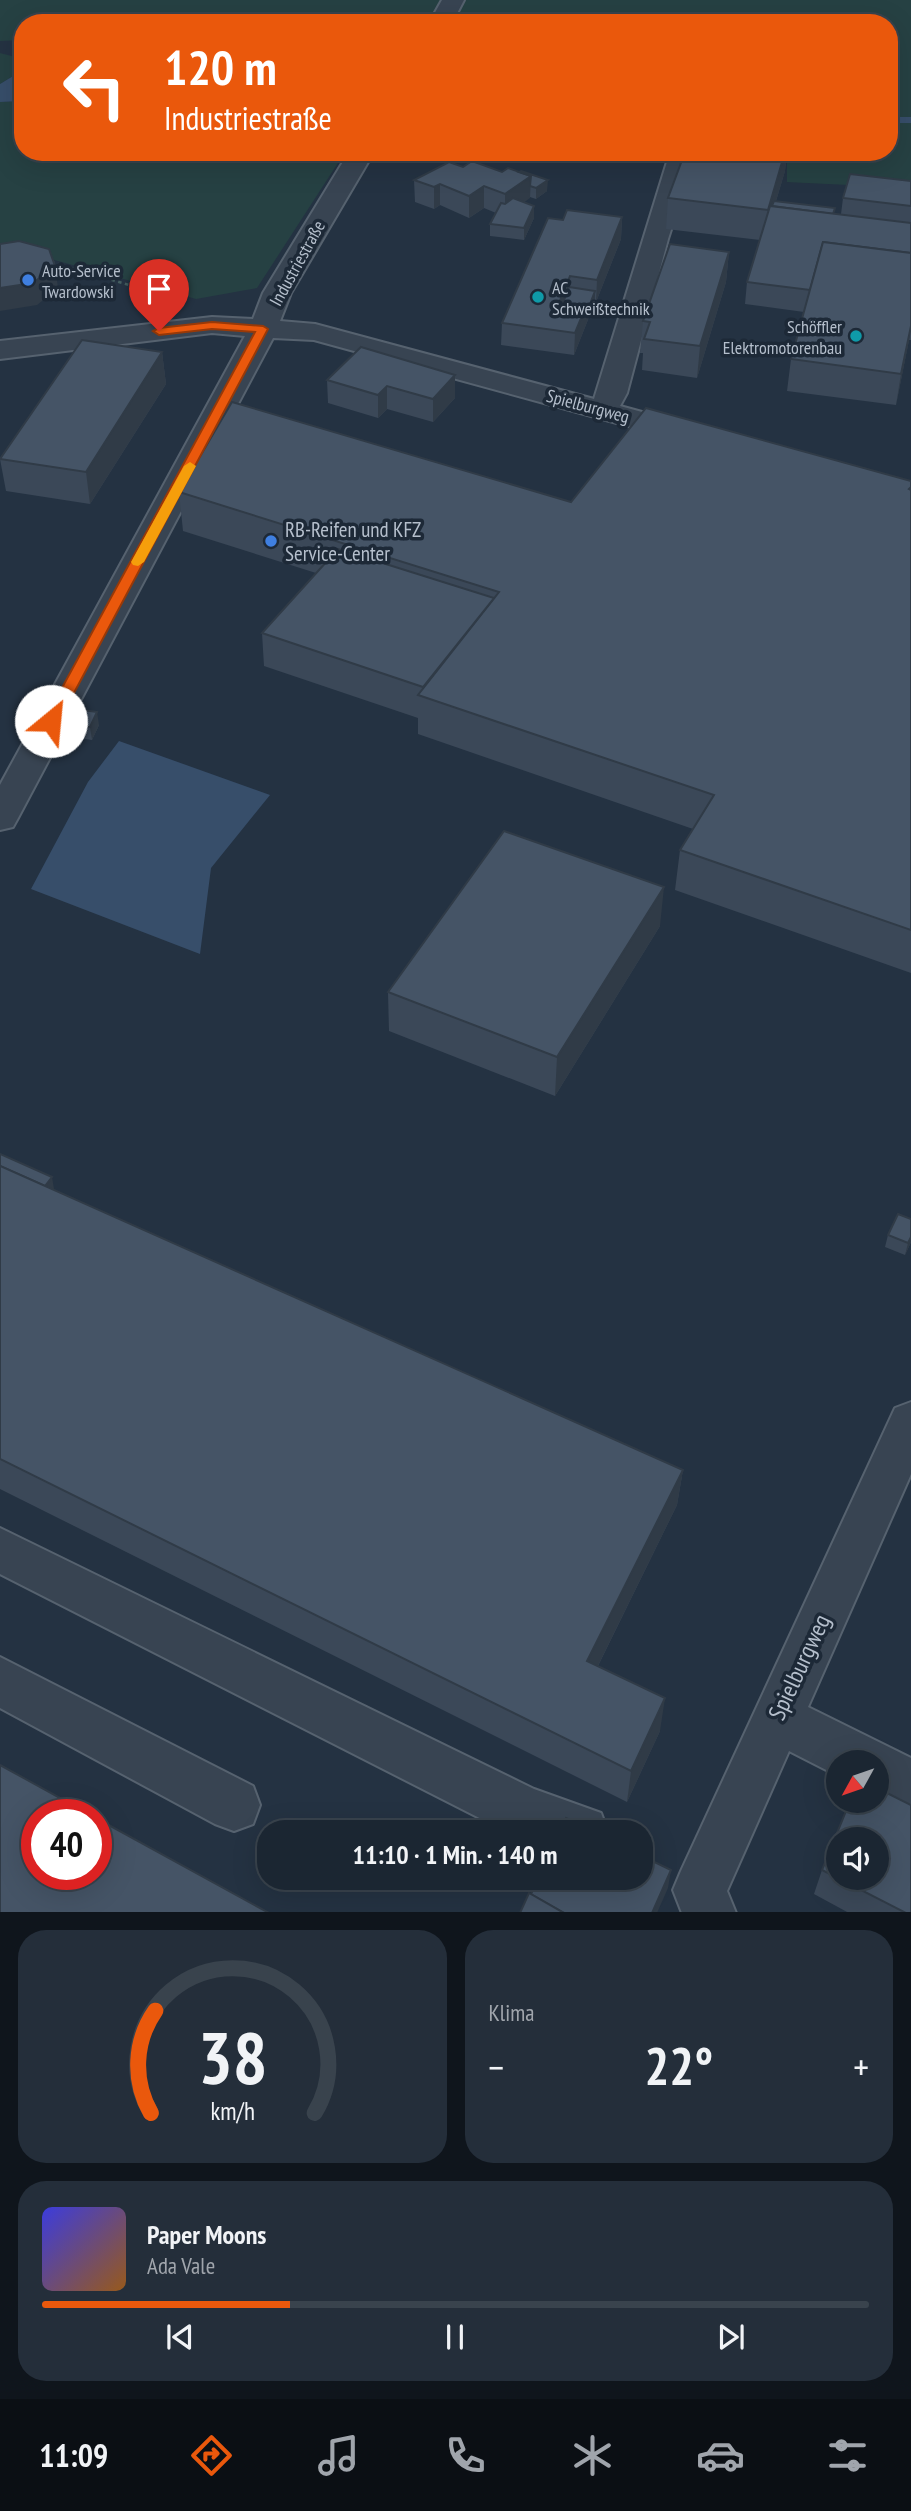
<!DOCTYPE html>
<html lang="de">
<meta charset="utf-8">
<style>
:root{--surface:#1b2632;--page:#242e3a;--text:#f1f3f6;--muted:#a0a5ac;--line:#39434d;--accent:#ea580c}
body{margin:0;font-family:"PT Sans Narrow",sans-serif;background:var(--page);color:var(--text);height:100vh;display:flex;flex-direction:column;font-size:26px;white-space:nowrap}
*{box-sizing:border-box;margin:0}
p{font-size:23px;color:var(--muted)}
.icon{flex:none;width:38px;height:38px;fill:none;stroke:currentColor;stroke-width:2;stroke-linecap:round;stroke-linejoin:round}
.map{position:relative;height:1912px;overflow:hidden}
.sheet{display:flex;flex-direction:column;gap:18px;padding:18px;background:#0f151c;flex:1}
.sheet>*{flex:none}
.banner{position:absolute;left:14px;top:14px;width:884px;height:147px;border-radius:28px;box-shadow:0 7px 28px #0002,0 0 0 2px var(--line);background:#ea580c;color:#fff;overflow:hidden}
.needle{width:46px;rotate:230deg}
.tools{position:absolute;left:826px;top:1750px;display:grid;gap:14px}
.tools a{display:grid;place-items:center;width:63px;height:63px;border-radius:50%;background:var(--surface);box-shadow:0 7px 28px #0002,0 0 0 2px var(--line);font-size:35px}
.speed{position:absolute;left:21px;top:1799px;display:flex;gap:14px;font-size:35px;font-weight:700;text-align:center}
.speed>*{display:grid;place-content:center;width:91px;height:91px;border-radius:50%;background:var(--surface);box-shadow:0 7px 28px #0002,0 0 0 2px var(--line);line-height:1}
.speed .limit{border:10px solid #d22;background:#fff;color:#111}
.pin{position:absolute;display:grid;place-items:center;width:60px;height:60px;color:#fff;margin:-72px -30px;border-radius:50% 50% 50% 0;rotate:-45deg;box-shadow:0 0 7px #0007}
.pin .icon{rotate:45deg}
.me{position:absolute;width:77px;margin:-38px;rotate:28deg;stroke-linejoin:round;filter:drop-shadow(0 0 5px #0008)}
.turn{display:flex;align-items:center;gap:24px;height:147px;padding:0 35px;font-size:32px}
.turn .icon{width:91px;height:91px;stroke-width:2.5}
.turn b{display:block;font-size:49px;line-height:60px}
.big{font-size:52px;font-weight:600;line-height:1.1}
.sheet .card{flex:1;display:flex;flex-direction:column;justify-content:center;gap:10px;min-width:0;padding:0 24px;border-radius:28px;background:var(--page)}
.sheet .dial{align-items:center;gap:0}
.dial svg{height:182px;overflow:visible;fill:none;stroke:var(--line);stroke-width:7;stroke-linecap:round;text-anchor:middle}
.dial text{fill:var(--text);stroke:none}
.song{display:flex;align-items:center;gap:21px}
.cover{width:84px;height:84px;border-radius:10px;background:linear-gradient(135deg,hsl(240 70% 55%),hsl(30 70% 35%))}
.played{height:7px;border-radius:4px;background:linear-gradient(90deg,var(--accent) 30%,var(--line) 30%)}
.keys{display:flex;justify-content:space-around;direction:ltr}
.heat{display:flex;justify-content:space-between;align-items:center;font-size:38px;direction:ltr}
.sheet .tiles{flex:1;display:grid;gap:18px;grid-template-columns:1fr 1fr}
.card:last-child{grid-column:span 2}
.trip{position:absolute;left:257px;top:1820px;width:396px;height:70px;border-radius:28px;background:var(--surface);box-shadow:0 7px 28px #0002,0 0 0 2px var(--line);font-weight:600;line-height:70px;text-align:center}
.tab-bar{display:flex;height:112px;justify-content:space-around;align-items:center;background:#0b0f14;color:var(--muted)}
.tab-bar .icon{width:49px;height:49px}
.tab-bar .on{color:var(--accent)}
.tab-bar b{font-size:32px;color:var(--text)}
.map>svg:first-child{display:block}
.green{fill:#264143}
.water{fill:#374e6a}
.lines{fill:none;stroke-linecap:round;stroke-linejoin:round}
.stream{fill:#374e6a;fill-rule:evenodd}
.minor-casing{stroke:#56626f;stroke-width:4}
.path{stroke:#445e60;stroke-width:2.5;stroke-dasharray:3.5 3.5;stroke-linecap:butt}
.minor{fill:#384452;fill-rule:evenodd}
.wall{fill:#3b4858}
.shaded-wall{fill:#303b47}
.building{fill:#455466;stroke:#303b47;stroke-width:2;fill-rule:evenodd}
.route{fill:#ea580c;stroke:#983908;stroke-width:2}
.slow{fill:#f59e0b}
.shop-dot{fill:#3f7fe0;stroke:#1d2937;stroke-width:2.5}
.culture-dot{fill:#0f9aa8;stroke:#1d2937;stroke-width:2.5}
.labels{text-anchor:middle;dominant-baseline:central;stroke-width:7;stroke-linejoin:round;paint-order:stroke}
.far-street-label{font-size:18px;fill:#b5bfcc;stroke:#1d2937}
.far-poi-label{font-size:18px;fill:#b5bfcc;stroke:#1d2937;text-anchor:start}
.poi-label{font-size:21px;fill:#b5bfcc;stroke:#1d2937;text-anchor:start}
.near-street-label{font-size:24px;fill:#b5bfcc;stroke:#1d2937}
</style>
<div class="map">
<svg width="911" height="1913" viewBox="0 0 911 1913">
<rect width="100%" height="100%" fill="#243242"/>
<g class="green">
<path d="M0 0H911V188L787 182V152H889V23H23V40L0 41Z"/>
<path d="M0 53 23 59V70L0 84Z"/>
<path d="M23 101V152H345L257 288 196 299 0 245V102Z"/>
</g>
<g class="water">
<path d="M23 70V101L0 102V84Z"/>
<path d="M119 741 270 795 211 868 200 954 31 889 88 782Z"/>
</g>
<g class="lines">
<rect class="stream" x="889" y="117" width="22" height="6"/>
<g class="minor-casing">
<g id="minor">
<path d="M442 0H464L452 23H429Z"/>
<path d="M349 152H374L291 293 280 321 315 324 594 399 670 152H696L668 239 627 393 620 406 697 427 701 433 697 439 686 442 314 340 273 338 18 818 13 827 0 830V785L245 336 212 333 0 359V341L212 317 253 319 263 293Z"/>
<path d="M911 1402V1474L808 1707 911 1758V1811L877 1795V1762H838V1776L789 1751 727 1891 736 1913H682L673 1890 681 1871 895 1408Z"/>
<path d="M0 1528 534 1789 601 1813 608 1832 505 1831 0 1574Z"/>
<path d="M0 1657 253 1786 260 1805 253 1824 234 1831 215 1824 0 1708Z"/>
</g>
</g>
<path class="path" d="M51 262 163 295"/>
<use href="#minor" class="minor"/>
</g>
<g class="wall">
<path d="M685 152H787L785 171 776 201 834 214H841L843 198 911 181V340H909L896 405 787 391 791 359 804 312 745 304 747 282 760 240 666 229 668 198Z"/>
<path d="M472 161 547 191 536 199 530 197 524 202 534 206V218L524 240 490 236V224L496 213 484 208 469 218 440 205 434 209 415 202 414 180 463 167Z"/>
<path d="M622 217 621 239 596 302H595L574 355 501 345 502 323 563 220Z"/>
<path d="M729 252 726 282 697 378 642 370 643 353H640L643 321Z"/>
<path d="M361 347 455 398 433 422 387 409 378 418 328 403 327 380Z"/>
<path d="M162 352 166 384 90 504 6 491 0 459Z"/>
<path d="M911 481V973L675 890 680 850 693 829 418 734V718L264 666 262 633 316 573 183 531 179 492 571 502Z"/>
<path d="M75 725H99L92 740 77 738Z"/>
<path d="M660 926 555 1096 389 1031 388 992Z"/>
<path d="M0 1154 54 1190 683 1470 677 1505 598 1666 660 1731 627 1802 0 1489Z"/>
<path d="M888 1235 911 1242 905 1255 885 1247Z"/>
<path d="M822 1870 911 1913H849L814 1894Z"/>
</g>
<g class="shaded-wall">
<path d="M785 152H787L785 171 764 241 768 210Z"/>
<path d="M531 176 530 198 505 216V194Z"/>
<path d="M548 180 547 191 536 199V188Z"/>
<path d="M440 184V205L434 209V187Z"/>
<path d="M484 186V208L469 218V196Z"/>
<path d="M534 206V218L524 240V228Z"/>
<path d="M622 217 621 239 596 302 597 280Z"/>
<path d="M729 252 726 282 697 378 700 346Z"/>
<path d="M55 266 58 288 37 305 0 311V288Z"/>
<path d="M570 276 569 299 563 314 559 303Z"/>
<path d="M595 291V302L574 355 575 333 586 306Z"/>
<path d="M911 326 909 340 896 405 901 374Z"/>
<path d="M162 352 166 384 90 504 86 472Z"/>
<path d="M455 375V398L433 422V399Z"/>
<path d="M387 386V409L378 418V395Z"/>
<path d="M97 712 99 725 92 740 90 727Z"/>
<path d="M664 887 660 926 555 1096 557 1057Z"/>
<path d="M52 1177 54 1189 34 1215 31 1203Z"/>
<path d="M911 1237V1242L905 1255 908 1243Z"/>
<path d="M683 1470 677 1505 584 1694 587 1661Z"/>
<path d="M665 1698 660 1731 627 1802 631 1771Z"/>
<path d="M671 1870 668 1888 657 1913H652Z"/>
</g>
<g class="building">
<path d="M685 152H785L768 210 668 198Z"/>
<path d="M472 161 502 172 508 168 531 176 505 194 484 186 469 196 440 184 434 187 414 180 449 162 463 167Z"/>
<path d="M521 171 548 180 536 188 530 186 531 176 519 172Z"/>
<path d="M850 174 911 181V206L843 198Z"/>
<path d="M513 198 534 206 524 228 490 224 501 203 505 204Z"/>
<path d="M774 201 835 208 833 214 772 206Z"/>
<path d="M770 206 911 223V253L823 242 810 290 747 282Z"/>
<path d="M567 210 622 217 597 280 570 276 559 303 586 306 575 333 502 323 548 218 563 220Z"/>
<path d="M19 241 49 249 55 266 33 283 0 288V244Z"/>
<path d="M823 242 911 253V326L901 374 791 359Z"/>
<path d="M670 244 729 252 700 346 644 339 650 322 643 321Z"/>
<path d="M569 287 595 291 585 317 586 306 563 303Z"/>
<path d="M82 340 162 352 86 472 0 459Z"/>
<path d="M361 347 455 375 433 399 387 386 378 395 327 380Z"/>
<path d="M232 402 571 502 646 408 911 481V487L909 489 911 490V930L680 850 714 795 418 695 499 592 179 492Z"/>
<path d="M338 549 494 598 423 687 262 633Z"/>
<path d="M83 710 97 712 90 727 75 725Z"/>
<path d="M504 831 664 887 557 1057 388 992Z"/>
<path d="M0 1154 52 1177 45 1186 0 1166Z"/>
<path d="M0 1166 683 1470 587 1661 665 1698 631 1771 0 1459Z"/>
<path d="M898 1214 911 1219V1237L908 1243 888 1235Z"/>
<path d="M0 1765 91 1815H37V1874H96V1818L269 1913H0Z"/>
<path d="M877 1788 911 1805V1913H906L822 1870 850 1801H877ZM838 1839H877V1878H838Z"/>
<path d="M566 1818 595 1832H560Z"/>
<path d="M640 1855 671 1870 652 1913H564L531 1894 538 1878H640Z"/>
<path d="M529 1893 564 1913H520Z"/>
</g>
<path class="route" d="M212 322 263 326 268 329 59 721 51 726 46 725 44 721 255 332 212 329 159 335 153 331 159 328Z"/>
<path class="slow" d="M190 462 196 466 144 562 138 566 133 565 131 562 184 466Z"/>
<g class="shop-dot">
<circle cx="28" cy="280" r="7"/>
<circle cx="271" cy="541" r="7"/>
</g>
<g class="culture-dot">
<circle cx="538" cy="297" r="7"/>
<circle cx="856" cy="336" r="7"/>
</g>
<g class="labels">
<g class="far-street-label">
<text transform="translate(297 263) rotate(-61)">Industriestraße</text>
<text transform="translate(588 406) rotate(15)">Spielburgweg</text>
</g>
<g class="far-poi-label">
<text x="42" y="270">Auto-Service<tspan x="42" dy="21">Twardowski</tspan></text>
<text x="552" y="287">AC<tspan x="552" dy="21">Schweißtechnik</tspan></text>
<text x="842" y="326" text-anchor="end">Schöffler<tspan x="842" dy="21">Elektromotorenbau</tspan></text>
</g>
<g class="poi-label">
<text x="285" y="529">RB-Reifen und KFZ<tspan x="285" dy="24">Service-Center</tspan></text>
</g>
<g class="near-street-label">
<text transform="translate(799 1667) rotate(-65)">Spielburgweg</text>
</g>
</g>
</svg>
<div class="tools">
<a><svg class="needle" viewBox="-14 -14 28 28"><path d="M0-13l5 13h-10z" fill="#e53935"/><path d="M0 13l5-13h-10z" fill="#a0a5ac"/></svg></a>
<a><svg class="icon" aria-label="sound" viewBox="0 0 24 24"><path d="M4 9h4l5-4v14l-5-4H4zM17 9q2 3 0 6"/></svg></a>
</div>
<div class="speed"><div class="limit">40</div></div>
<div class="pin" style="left:159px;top:331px;background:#d93025"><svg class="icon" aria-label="arrive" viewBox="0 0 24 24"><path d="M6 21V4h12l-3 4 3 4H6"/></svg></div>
<svg class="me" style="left:51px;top:721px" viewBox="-20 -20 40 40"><circle r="19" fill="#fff"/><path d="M0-13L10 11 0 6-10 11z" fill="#ea580c"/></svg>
<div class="trip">11:10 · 1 Min. · 140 m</div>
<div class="banner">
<div class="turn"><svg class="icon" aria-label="left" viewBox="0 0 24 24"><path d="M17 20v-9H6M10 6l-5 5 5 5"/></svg><div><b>120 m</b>Industriestraße</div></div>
</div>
</div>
<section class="sheet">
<div class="tiles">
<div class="card dial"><svg viewBox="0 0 100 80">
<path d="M14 69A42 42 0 1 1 86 69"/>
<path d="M14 69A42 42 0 0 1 16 24" stroke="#ea580c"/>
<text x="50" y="56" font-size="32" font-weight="700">38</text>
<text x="50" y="72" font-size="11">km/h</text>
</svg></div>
<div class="card"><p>Klima</p>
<div class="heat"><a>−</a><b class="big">22°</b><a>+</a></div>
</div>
<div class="card">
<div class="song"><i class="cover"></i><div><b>Paper Moons</b><p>Ada Vale</p></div></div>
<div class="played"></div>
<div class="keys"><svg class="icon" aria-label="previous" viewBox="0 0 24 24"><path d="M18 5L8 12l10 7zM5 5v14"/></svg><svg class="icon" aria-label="pause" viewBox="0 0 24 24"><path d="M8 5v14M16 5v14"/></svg><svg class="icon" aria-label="next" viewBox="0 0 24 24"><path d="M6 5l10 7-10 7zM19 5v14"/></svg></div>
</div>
</div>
</section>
<nav class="tab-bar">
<b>11:09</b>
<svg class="icon on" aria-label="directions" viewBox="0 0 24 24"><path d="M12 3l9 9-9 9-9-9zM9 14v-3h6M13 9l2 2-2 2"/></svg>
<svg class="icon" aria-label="music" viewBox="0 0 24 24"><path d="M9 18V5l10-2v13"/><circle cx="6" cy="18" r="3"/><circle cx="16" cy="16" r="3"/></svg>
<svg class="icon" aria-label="phone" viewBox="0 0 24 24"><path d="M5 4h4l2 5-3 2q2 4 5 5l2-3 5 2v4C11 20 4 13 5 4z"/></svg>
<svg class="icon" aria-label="climate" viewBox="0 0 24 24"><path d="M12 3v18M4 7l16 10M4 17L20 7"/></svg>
<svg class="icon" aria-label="car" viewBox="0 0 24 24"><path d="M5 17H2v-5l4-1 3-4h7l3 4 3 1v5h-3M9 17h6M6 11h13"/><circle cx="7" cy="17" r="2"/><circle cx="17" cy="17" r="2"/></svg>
<svg class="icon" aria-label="filters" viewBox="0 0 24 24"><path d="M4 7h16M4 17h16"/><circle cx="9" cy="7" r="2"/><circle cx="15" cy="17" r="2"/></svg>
</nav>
